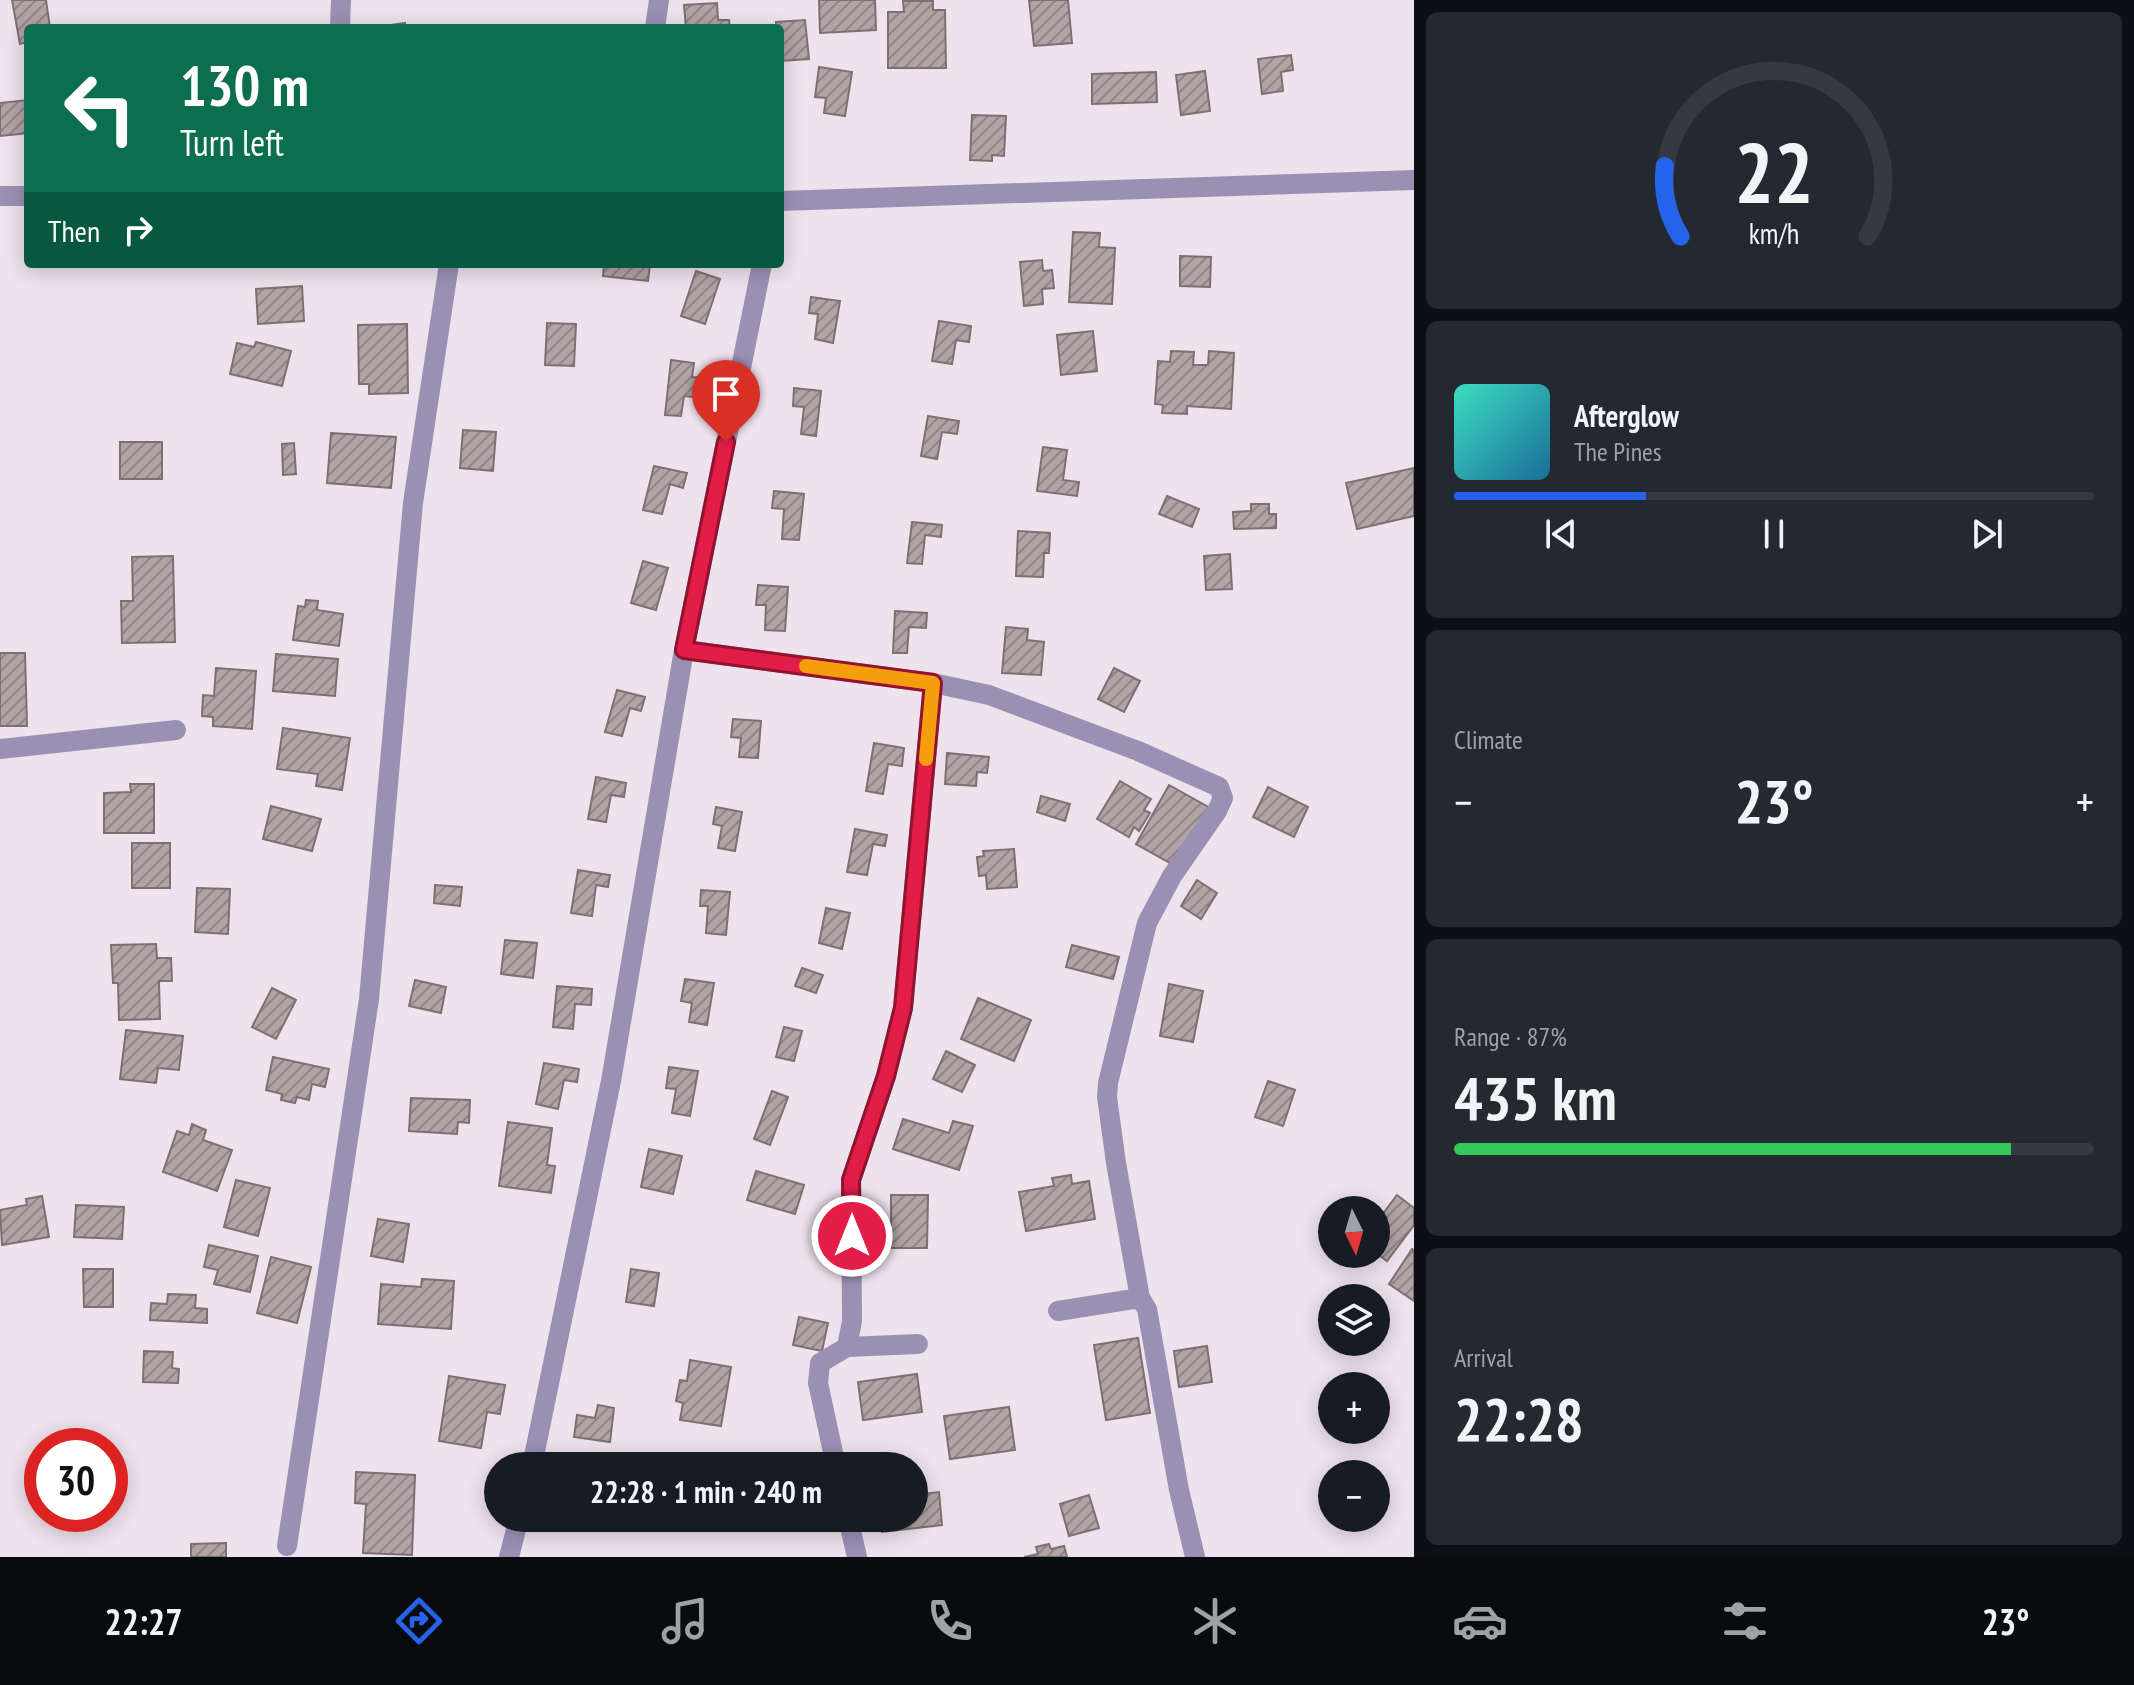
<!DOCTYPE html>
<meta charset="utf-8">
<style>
:root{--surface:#171b24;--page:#242831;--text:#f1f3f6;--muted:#9ea1a6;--line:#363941;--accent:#2563eb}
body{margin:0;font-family:"PT Sans Narrow",sans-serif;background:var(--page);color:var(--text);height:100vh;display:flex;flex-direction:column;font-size:30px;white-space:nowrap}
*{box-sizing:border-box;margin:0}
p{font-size:26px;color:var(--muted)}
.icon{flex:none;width:44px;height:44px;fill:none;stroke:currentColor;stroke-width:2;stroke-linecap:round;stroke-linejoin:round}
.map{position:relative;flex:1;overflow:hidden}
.drawer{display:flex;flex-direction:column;gap:12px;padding:12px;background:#0d0f14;width:720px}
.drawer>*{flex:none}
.banner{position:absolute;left:24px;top:24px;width:760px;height:244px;border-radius:8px;box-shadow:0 4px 20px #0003;background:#0b6e4f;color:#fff;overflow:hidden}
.needle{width:52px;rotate:175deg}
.tools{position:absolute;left:1318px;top:1196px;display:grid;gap:16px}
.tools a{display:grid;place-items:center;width:72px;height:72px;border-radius:50%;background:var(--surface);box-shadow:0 4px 20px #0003;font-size:40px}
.speed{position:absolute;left:24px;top:1428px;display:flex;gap:16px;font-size:40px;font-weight:700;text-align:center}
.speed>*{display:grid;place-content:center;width:104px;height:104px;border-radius:50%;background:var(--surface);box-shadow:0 4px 20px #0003;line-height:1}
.speed .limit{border:12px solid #d22;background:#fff;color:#111}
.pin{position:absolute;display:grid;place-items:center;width:68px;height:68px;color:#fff;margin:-82px -34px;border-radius:50% 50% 50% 0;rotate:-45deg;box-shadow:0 0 8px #0007}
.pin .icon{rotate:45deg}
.me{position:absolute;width:88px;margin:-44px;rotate:0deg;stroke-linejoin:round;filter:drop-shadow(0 0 6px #0008)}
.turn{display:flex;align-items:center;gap:28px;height:168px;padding:0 24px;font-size:36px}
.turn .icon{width:104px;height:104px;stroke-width:2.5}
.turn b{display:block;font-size:56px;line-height:68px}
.then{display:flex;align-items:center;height:76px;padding:0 24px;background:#0003;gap:16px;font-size:30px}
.big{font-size:60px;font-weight:700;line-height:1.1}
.drawer .card{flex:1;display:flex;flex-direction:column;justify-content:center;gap:12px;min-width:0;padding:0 28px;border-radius:12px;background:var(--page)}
.drawer .dial{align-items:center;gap:0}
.dial svg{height:208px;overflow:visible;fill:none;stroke:var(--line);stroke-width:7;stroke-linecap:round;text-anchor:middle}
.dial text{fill:var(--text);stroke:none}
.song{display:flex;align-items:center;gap:24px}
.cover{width:96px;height:96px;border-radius:12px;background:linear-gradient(135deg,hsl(170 70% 55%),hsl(200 70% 35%))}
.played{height:8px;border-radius:4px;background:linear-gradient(90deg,var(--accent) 30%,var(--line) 30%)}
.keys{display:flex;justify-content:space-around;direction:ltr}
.heat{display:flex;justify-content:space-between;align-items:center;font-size:44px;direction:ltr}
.charge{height:12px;border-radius:6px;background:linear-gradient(90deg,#34c759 87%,var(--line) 0)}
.trip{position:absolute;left:484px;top:1452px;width:444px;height:80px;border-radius:40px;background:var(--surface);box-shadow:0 4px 20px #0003;font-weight:700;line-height:80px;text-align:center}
.menu{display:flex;height:128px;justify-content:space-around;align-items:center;background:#090b0e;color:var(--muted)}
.menu .icon{width:56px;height:56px}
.menu .current{color:var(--accent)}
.menu b{font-size:36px;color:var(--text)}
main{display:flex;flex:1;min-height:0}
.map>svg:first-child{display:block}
.building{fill:url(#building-hatch);stroke:#7e6f72;stroke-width:2}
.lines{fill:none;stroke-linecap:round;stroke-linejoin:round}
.minor{stroke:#9a90b4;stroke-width:20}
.route-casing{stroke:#92132f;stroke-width:20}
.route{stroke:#e11d48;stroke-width:14}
.slow{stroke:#f59e0b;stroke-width:14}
</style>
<main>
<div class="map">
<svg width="1414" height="1557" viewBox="0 0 1414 1557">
<defs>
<pattern id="building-hatch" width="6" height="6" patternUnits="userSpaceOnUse" patternTransform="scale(2)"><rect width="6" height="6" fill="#b2a3a6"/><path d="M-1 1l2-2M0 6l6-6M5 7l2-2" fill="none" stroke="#908487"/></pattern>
</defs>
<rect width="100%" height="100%" fill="#eee2ec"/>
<g class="building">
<path d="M12 0H46L50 28H28V42L20 44Z"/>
<path d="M819 0H875L876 30 820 33Z"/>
<path d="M1029 0H1068L1072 43 1034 46Z"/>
<path d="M903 1H933V10H945L946 68H888V12H904Z"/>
<path d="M717 3 718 20H729L730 28H686L684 5Z"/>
<path d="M805 20 809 59 780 61V28H776V22Z"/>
<path d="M405 23V28H376V27Z"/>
<path d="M1291 55 1293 70 1281 72 1283 91 1262 94 1258 59Z"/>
<path d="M819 67 852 72 845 116 824 113 826 98 815 97Z"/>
<path d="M1205 71 1210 111 1181 115 1176 75Z"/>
<path d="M1156 72 1157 102 1092 104V74Z"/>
<path d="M28 100V133L0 136V103Z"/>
<path d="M972 115 1006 116 1004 156 992 155V161L970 160Z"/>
<path d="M1073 232 1100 233 1099 247 1115 248 1112 304 1069 302Z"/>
<path d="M1180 256 1211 257 1210 287 1180 286Z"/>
<path d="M1042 260 1043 271 1052 270 1054 288 1042 289 1043 304 1024 306 1020 262Z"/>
<path d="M604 264H650L648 281 603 276Z"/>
<path d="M696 271 720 279 705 324 681 316Z"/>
<path d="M302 286 304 321 258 324 256 289Z"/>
<path d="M811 297 840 301 833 343 815 339 818 314 809 313Z"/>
<path d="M939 321 971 326 969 342 956 340 952 364 932 361Z"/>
<path d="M547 323 576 324 574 366 545 365Z"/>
<path d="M407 324 408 393 369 394V384H359L358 325Z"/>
<path d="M1093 331 1097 371 1061 375 1057 335Z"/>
<path d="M256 342 291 351 282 386 230 374 237 343 254 347Z"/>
<path d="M1171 351 1194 352 1193 365H1208L1209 351 1234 353 1231 409 1187 406V414L1162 413 1163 405 1155 404 1158 361 1170 362Z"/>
<path d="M671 360 694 363 692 377 706 378 704 398 684 396 681 416 665 415Z"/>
<path d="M794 388 821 391 816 436 801 434 804 407 793 406Z"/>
<path d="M928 416 959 421 957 434 942 432 937 459 921 456Z"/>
<path d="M463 430 496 432 493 471 460 468Z"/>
<path d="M331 433 396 437 391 488 327 483Z"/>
<rect x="120" y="442" width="42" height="37"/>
<path d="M294 443 296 474 283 475 282 444Z"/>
<path d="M1043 447 1067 450 1063 480 1079 482 1077 496 1037 491Z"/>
<path d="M654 466 687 473 683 488 670 484 662 514 643 510Z"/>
<path d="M1414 468V516L1357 529 1346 483Z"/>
<path d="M774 491 804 494 799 540 782 539 784 509 772 508Z"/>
<path d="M1167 496 1199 509 1192 527 1159 514Z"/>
<path d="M1251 504H1269V514H1276V528L1234 529 1233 512 1251 511Z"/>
<path d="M912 522 942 525 941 537 925 535 922 564 907 563Z"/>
<path d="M1018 531 1050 533 1049 553H1044L1043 577 1016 576Z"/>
<path d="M1230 554 1232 589 1206 590 1204 556Z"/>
<path d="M173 556 175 642 122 643 121 601H133L132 557Z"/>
<path d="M643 561 668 568 656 610 631 603Z"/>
<path d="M758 585 788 587 785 631 765 630 766 605H756Z"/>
<path d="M306 600 318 601 317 610 343 614 339 646 293 640 298 606 305 607Z"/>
<path d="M895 611 927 613 926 628 909 627 907 653H893Z"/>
<path d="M1006 627 1028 629 1027 640 1044 642 1041 675 1002 673Z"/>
<path d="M0 653H25L27 726H0Z"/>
<path d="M276 654 338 659 335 696 273 691Z"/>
<path d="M216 668 256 671 252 729 213 726V717L202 716 203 695 214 696Z"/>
<path d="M1114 668 1140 681 1124 712 1098 699Z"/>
<path d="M617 690 645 697 641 711 630 708 622 736 605 732Z"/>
<path d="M733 719 761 721 758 758 739 757 741 738 731 737Z"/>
<path d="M283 728 350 738 342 790 316 786 318 774 277 769Z"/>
<path d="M874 743 904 748 902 766 888 764 883 794 866 791Z"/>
<path d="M947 753 989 757 987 773 977 772 976 786 945 784Z"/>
<path d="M596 777 626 783 624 797 611 795 606 822 588 819Z"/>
<path d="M1120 781 1151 799 1144 810 1150 813 1139 831 1134 827 1129 837 1097 819Z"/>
<path d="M130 784H154V833H104V793L131 792Z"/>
<path d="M1169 785 1210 808 1177 867 1136 844Z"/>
<path d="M1268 787 1308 807 1294 837 1253 817Z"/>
<path d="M1041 796 1070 804 1065 821 1037 812Z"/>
<path d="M271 806 321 819 312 851 263 839Z"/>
<path d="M716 807 742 812 735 851 718 848 722 826 713 824Z"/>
<path d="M855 829 887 835 885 846 873 844 867 875 847 872Z"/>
<rect x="132" y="843" width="38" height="45"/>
<path d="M1014 849 1017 887 987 889 986 875 979 876 977 857 984 856 983 851Z"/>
<path d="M578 870 610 875 608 887 596 885 592 916 571 913Z"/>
<path d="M1197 880 1217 893 1201 919 1181 906Z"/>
<path d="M435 885 462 887 460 906 434 903Z"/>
<path d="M197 888 230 889 228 934 195 932Z"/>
<path d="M701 890 730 892 726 935 706 933 708 906H700Z"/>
<path d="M826 908 850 913 842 949 819 943Z"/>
<path d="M505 940 537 943 533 978 501 974Z"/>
<path d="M156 944 157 958H171L172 981H159L160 1019 119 1020 118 983H113L111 945Z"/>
<path d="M1072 945 1119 957 1113 979 1066 967Z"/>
<path d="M802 968 823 975 816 993 795 986Z"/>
<path d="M685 979 714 983 707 1025 689 1022 692 1003 681 1001Z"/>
<path d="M415 980 446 987 441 1013 409 1006Z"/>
<path d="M1169 984 1203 991 1193 1042 1160 1036Z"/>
<path d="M557 986 592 989 591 1005 575 1004 573 1029 553 1027Z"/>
<path d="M272 988 296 1000 276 1039 252 1027Z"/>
<path d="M978 998 1031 1020 1014 1061 961 1039Z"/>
<path d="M784 1027 802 1031 794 1061 776 1057Z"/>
<path d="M126 1030 183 1036 179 1070 158 1068 156 1083 120 1079Z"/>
<path d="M946 1051 975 1065 962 1092 933 1079Z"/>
<path d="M273 1057 329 1069 325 1087 312 1084 309 1100 297 1097 295 1103 281 1100 282 1094 266 1090Z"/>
<path d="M544 1063 579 1069 577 1082 564 1080 558 1109 536 1104Z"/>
<path d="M669 1067 698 1071 690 1116 672 1113 676 1089 666 1088Z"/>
<path d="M1268 1081 1295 1090 1283 1126 1255 1117Z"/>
<path d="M772 1091 788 1097 770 1145 754 1139Z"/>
<path d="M411 1098 470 1100 469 1123 458 1122 457 1134 409 1131Z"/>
<path d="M903 1119 949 1133 953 1121 973 1126 959 1170 893 1149Z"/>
<path d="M508 1122 552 1128 547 1165 555 1166 551 1193 499 1186Z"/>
<path d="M192 1124 206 1130 203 1140 232 1150 217 1191 163 1172 177 1131 189 1135Z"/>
<path d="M649 1149 682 1156 673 1194 641 1187Z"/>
<path d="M756 1171 804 1185 795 1214 747 1200Z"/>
<path d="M1071 1175 1072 1184 1089 1181 1095 1219 1026 1231 1019 1192 1054 1186 1052 1178Z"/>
<path d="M236 1180 270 1188 258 1236 224 1227Z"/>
<path d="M891 1195H928L927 1248H891Z"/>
<path d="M1397 1195 1414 1208V1225L1387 1261 1376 1253V1223Z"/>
<path d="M42 1196 49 1237 2 1245 0 1210 27 1205 26 1199Z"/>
<path d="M76 1205 124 1207 122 1239 74 1237Z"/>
<path d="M378 1219 409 1224 403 1262 371 1256Z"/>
<path d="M209 1245 258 1256 250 1292 214 1284 218 1270 204 1267Z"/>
<path d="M1412 1249 1414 1250V1301L1389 1284Z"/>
<path d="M271 1257 311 1267 297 1323 257 1313Z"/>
<path d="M83 1269H113V1307H84Z"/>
<path d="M631 1269 659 1273 654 1306 626 1302Z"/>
<path d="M422 1279 454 1281 451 1329 378 1324 381 1284 421 1287Z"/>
<path d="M168 1294 196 1295 195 1308 207 1309V1323L150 1320 151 1303 167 1304Z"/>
<path d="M799 1317 828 1323 822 1351 793 1345Z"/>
<path d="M1138 1338 1150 1413 1106 1420 1094 1345Z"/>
<path d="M1207 1346 1212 1382 1179 1387 1174 1351Z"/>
<path d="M144 1351 173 1352 172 1368 179 1369 178 1383 143 1382Z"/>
<path d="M690 1360 731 1367 721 1426 680 1420 683 1403 676 1401 680 1380 687 1381Z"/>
<path d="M917 1374 922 1412 863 1420 858 1382Z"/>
<path d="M449 1376 505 1385 500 1414 487 1412 481 1448 439 1441Z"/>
<path d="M598 1405 614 1408 610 1442 574 1437 577 1415 595 1418Z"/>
<path d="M1009 1407 1015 1450 950 1459 944 1416Z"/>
<path d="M622 1462V1466H590V1463Z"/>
<path d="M356 1472 415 1475 412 1555 363 1553 366 1504 355 1503Z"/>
<path d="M939 1492 942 1525 882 1532 881 1518H914V1495Z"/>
<path d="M1089 1495 1099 1528 1069 1536 1060 1504Z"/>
<path d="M226 1543V1557H191V1544Z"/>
<path d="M1049 1544 1051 1549 1064 1546 1067 1557H1024L1038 1554 1036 1547Z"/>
</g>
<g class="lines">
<g class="minor">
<path d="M340 28 341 0"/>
<path d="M655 28 659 0"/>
<path d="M0 196H28"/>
<path d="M780 201 1414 180"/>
<path d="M684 650 933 683 989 695 1138 751 1219 787 1223 798 1217 811 1172 876 1147 923 1108 1083 1107 1097 1116 1163 1140 1298"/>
<path d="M0 749 176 730"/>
<path d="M1058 1311 1140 1298 1147 1309 1179 1490 1195 1557"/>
<path d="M847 1347 918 1344"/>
<path d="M532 1466 611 1081 684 650 762 264"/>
<path d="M836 1466 818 1383 820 1363 847 1347 852 1321 851 1180 886 1076 903 1008 933 683"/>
<path d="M848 1518 857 1557"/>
<path d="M287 1546 369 999 413 503 449 264"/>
<path d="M509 1557 519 1518"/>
</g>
</g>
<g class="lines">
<g class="route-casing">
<path id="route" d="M726 442 684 650 933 683 903 1008 886 1076 851 1180 852 1236"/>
</g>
<use href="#route" class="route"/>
<path class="slow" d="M806 666 933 683 926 759"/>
</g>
</svg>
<div class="tools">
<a><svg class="needle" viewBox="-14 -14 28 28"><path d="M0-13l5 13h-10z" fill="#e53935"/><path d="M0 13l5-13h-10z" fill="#9ea1a6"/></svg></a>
<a><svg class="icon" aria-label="layers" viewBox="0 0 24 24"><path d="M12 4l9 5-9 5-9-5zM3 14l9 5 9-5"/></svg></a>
<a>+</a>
<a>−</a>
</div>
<div class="speed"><div class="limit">30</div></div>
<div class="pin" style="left:726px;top:442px;background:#d93025"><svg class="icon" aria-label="arrive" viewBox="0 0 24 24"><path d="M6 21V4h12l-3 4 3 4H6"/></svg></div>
<svg class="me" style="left:852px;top:1236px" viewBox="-20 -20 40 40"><circle r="17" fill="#e11d48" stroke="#fff" stroke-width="3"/><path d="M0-11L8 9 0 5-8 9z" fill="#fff"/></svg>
<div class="trip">22:28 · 1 min · 240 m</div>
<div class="banner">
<div class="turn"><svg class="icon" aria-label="left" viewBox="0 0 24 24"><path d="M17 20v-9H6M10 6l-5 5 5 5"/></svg><div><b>130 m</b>Turn left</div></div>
<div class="then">Then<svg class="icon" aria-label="right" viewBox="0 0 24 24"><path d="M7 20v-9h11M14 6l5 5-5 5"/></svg></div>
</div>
</div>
<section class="drawer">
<div class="card dial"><svg viewBox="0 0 100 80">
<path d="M14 69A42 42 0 1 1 86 69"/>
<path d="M14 69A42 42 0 0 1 8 42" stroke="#2563eb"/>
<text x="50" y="56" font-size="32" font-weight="700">22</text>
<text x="50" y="72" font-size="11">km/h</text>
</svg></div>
<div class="card">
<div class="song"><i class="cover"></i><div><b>Afterglow</b><p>The Pines</p></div></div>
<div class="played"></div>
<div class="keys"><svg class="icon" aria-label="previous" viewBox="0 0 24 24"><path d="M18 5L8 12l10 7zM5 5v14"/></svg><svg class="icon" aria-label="pause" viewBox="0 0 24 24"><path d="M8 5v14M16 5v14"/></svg><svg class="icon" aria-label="next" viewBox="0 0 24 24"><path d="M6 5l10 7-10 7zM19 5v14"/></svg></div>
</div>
<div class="card"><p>Climate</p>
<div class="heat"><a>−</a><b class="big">23°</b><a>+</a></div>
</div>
<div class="card"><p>Range · 87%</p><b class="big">435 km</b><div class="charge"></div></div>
<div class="card"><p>Arrival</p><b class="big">22:28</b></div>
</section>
</main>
<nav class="menu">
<b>22:27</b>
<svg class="icon current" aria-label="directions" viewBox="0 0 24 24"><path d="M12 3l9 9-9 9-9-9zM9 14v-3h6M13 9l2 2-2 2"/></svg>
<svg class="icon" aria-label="music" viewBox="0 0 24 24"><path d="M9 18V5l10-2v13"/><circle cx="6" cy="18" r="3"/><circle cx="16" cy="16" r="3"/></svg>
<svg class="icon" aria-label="phone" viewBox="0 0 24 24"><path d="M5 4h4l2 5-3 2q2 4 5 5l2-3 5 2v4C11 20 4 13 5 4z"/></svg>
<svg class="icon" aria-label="climate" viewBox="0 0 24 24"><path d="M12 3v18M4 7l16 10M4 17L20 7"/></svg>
<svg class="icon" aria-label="car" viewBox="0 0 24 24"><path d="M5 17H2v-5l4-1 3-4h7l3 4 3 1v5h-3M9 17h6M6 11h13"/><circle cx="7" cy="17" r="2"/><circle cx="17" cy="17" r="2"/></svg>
<svg class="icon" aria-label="filters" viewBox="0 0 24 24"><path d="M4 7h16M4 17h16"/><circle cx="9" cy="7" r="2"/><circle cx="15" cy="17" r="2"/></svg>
<b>23°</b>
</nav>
